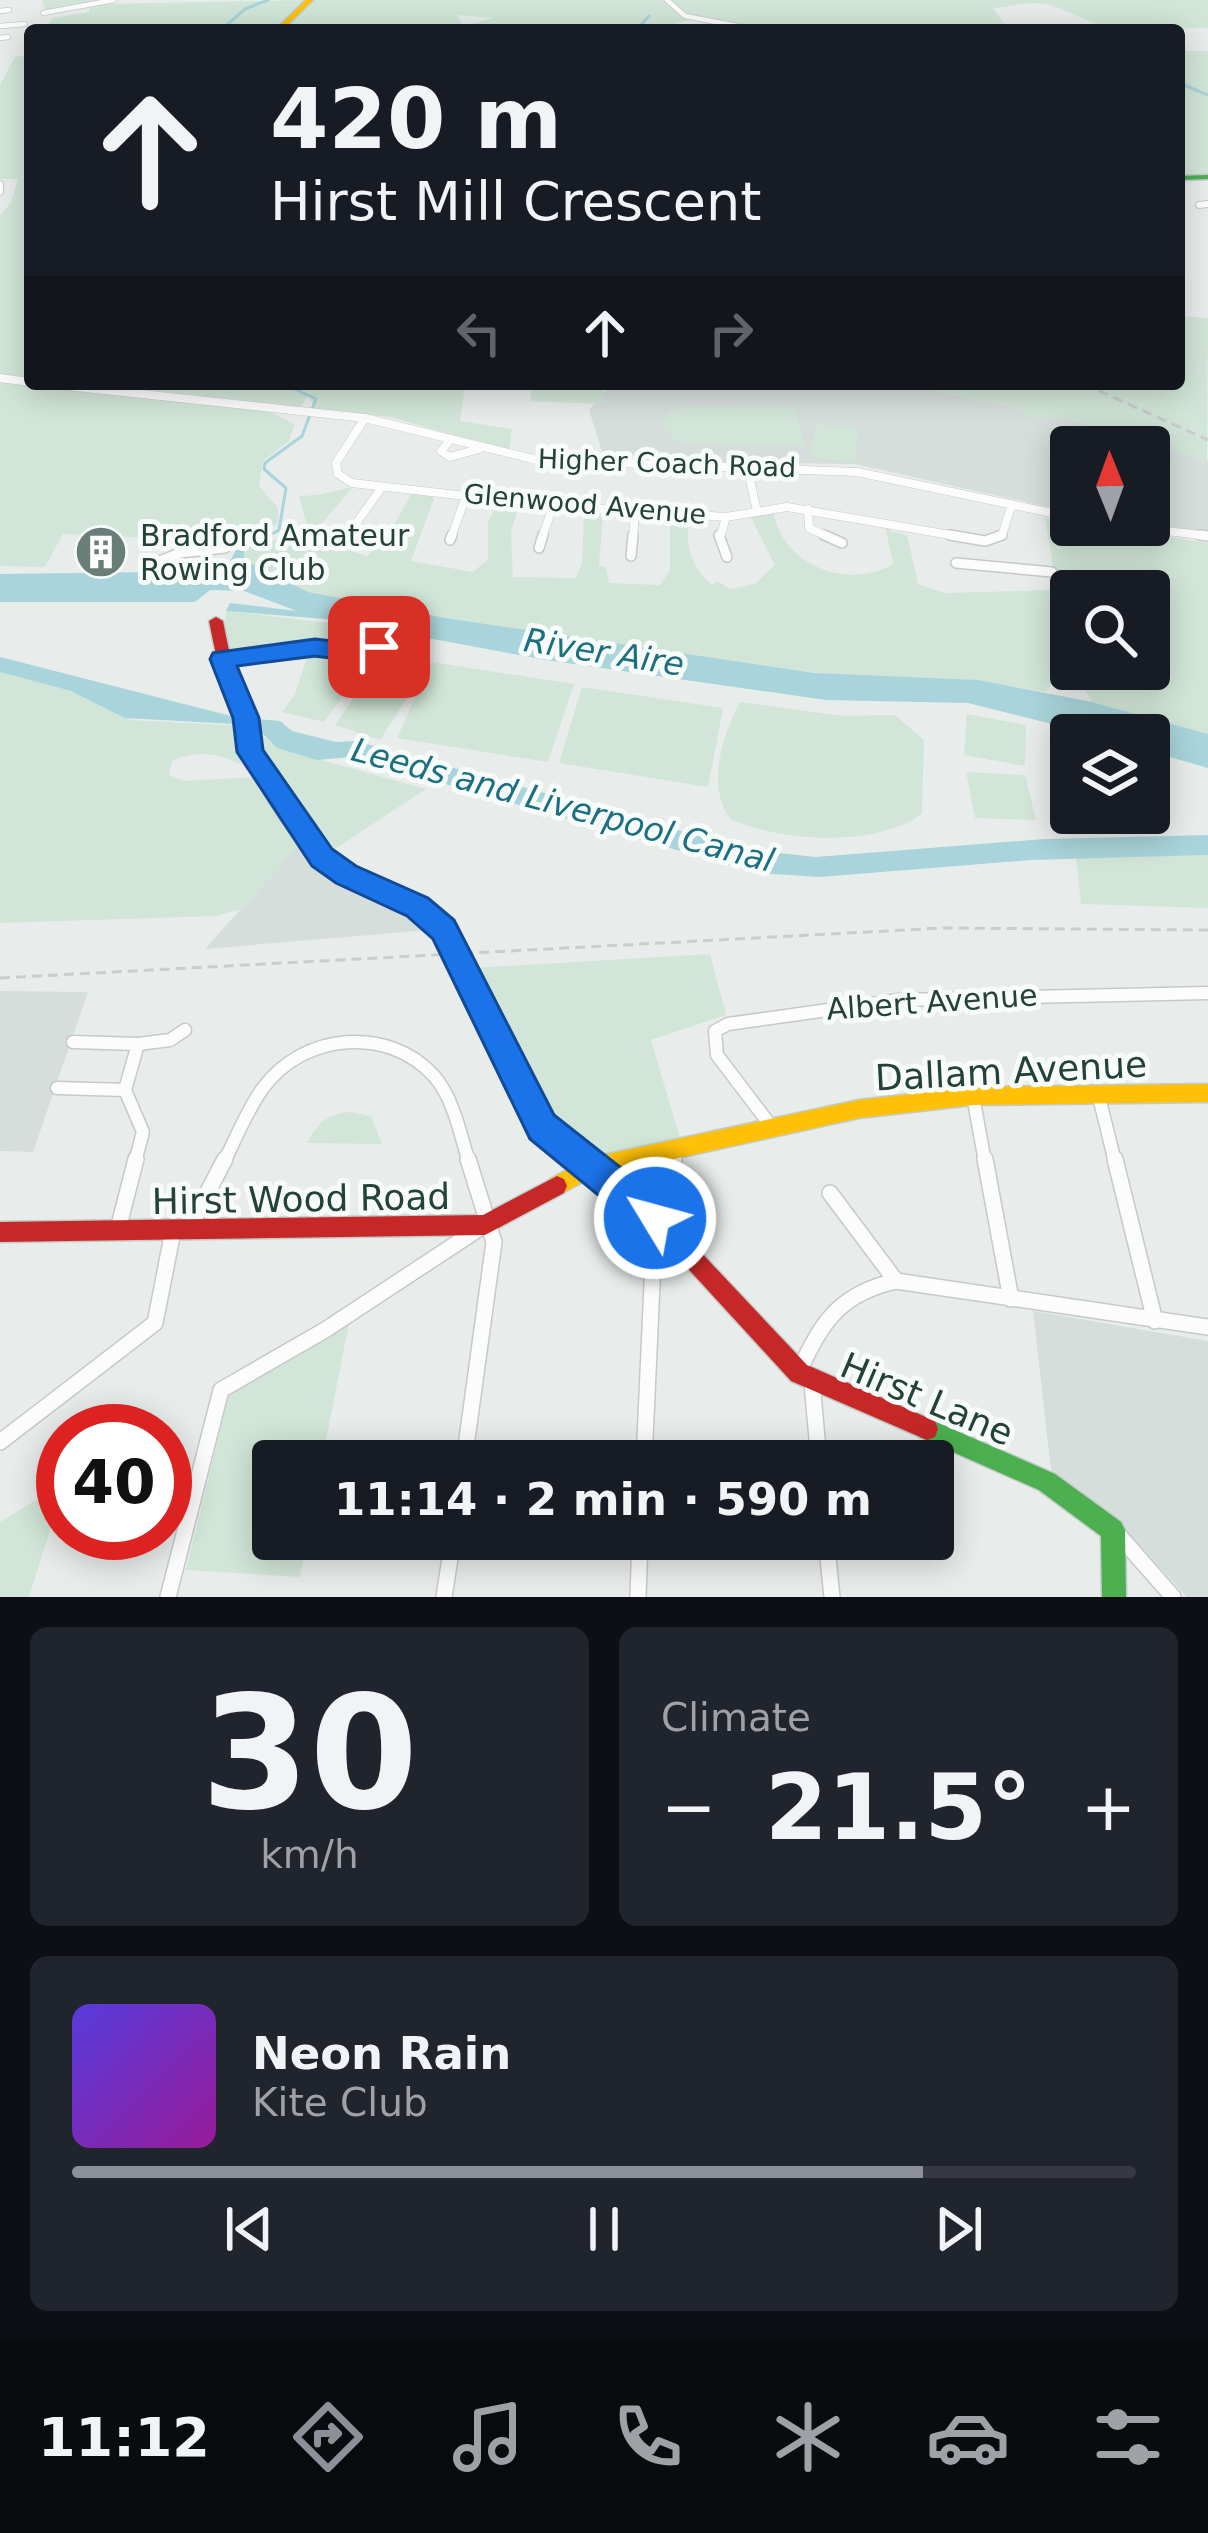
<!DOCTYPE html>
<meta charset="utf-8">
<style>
:root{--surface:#171b24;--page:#20242c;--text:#f1f3f6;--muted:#9ea1a6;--line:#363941;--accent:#8c9099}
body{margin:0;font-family:"DejaVu Sans",sans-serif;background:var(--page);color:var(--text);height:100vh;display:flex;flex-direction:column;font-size:45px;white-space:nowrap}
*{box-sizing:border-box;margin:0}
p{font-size:39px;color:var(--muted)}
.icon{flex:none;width:66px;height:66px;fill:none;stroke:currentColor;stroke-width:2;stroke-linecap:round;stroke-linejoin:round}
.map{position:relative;height:1597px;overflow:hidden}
.side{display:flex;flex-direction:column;gap:30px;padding:30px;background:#0d0f14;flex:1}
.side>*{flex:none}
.guide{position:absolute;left:24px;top:24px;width:1161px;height:366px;border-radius:12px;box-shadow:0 6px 30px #0003;background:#171b24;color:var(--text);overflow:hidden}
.needle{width:78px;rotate:359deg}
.buttons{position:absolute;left:1050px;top:426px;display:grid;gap:24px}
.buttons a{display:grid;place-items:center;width:120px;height:120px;border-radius:12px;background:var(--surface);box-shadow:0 6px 30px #0003;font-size:60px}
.speed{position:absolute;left:36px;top:1404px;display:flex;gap:24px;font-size:60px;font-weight:700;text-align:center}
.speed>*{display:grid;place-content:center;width:156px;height:156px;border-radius:50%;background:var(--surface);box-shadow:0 6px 30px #0003;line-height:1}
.speed .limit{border:18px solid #d22;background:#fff;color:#111}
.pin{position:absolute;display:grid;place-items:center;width:102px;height:102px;color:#fff;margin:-51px;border-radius:24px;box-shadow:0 6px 18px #0006}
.me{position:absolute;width:132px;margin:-66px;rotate:307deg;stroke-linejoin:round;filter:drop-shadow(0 0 9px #0008)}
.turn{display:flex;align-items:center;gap:42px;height:252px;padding:0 48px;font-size:54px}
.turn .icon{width:156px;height:156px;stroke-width:2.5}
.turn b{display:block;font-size:84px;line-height:102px}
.lanes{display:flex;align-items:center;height:114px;padding:0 48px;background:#0003;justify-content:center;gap:60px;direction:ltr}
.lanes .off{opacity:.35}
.big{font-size:90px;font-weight:700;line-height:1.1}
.side .tile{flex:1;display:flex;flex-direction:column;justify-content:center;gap:18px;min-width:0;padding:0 42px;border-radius:18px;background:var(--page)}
.side .dial{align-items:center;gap:0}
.dial b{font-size:156px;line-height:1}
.song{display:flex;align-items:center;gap:36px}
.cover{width:144px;height:144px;border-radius:18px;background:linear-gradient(135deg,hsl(250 70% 55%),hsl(300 70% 35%))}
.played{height:12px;border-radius:6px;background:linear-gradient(90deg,var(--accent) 80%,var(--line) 80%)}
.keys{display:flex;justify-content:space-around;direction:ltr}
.heat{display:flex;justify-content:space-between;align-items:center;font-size:66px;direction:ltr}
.side .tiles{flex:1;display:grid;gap:30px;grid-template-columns:1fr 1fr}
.tile:last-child{grid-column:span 2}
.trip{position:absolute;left:252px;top:1440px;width:702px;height:120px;border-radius:12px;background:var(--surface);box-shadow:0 6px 30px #0003;font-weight:700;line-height:120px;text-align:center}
.menu{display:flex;height:192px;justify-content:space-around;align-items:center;background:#090b0e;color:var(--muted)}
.menu .icon{width:84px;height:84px}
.menu .current{color:var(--accent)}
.menu b{font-size:54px;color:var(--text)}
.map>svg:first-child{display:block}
.built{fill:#d6dedb}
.green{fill:#d1e6d8}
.water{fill:#a9d4db}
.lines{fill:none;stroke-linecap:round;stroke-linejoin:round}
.stream{stroke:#a9d4db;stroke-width:3}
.street-far5-casing{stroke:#c5cac8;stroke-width:6}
.street-far4-casing{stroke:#c5cac8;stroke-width:8}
.street-far3-casing{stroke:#c5cac8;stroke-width:9}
.street-far2-casing{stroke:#c5cac8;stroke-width:12}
.street-far1-casing{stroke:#c5cac8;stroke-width:15}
.street-casing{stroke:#c5cac8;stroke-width:18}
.fast-casing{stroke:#c3cbc8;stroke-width:3}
.slow-casing{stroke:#c3cbc8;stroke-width:3}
.jam-casing{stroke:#c3cbc8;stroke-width:3}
.street-far5{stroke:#fcfcfc;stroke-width:4.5}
.street-far4{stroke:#fcfcfc;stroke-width:6}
.street-far3{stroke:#fcfcfc;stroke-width:8}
.street-far2{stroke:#fcfcfc;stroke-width:9}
.street-far1{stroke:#fcfcfc;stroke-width:12}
.street{stroke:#fcfcfc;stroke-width:15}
.fast{fill:#4caf50;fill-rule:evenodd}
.slow{fill:#ffc107;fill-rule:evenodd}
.jam{fill:#c62828;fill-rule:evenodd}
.rail{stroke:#c9cdcc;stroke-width:3;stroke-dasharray:10 6;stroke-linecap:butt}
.slow-bridge-casing{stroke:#c3cbc8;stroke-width:20;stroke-linecap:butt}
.slow-bridge{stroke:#ffc107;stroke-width:16}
.route{fill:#1a73e8;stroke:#114b97;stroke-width:3}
.labels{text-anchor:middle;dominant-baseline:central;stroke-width:10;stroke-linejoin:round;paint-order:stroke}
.far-street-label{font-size:27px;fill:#24423a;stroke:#f7fbf9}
.poi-label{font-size:30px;fill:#24423a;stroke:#f7fbf9;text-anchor:start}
.street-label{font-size:30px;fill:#24423a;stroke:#f7fbf9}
.water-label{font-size:33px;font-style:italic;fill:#1c6f80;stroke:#f7fbf9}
.near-street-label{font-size:36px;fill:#24423a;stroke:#f7fbf9}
</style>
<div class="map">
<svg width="1208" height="1597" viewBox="0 0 1208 1597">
<rect width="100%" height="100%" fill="#e8edeb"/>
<g class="built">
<path d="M611 384H905L1068 419 1208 461V532L1141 525H1149V447H1071V512L854 464 605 461 589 410Z"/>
<path d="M303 840 308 860 430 930 205 949Z"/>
<path d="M0 991 88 992 33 1152 0 1151Z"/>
<path d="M1033 1311 1208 1341V1597H1187L1129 1534 1051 1470Z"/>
</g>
<g class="green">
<path d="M42 0H110L102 4 308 0 276 30H44L53 18 89 12 90 5 46 12Z"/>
<path d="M313 0H1208V28L1089 30 1084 28 1111 27C1086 24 1070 9 1044 4 1029 1 1010 7 993 8L1009 30H771L694 19 647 30H494L470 24 494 18 457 15 462 23 429 30H281Z"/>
<path d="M1179 51H1208V174L1179 175Z"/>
<path d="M30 55V379L0 374V215L11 203 18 179H0V85L15 57Z"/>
<path d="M1179 316 1208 318 1207 461 1074 421 1025 416 1023 409 905 384H1179Z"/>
<path d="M0 381 265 410 295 424 289 441 263 461 259 486 278 508V523L247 542 294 539 307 526 299 496C320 496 337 490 353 487L309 538 367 556 386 539 413 491 436 493 411 561 473 572 488 559V521L500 501 519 505 511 531 513 577 575 578 582 564 584 512 603 513 599 565 606 567 609 583 660 585 670 570V514L689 515C686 545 688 564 712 585L717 581 730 589 755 584 775 565 751 518 760 509H773C780 565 848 591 893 564L885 525 890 526V531L907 535 918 584 945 593 1057 590 1045 518 1208 543V734L1092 702 1076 672 1149 669V591H1071V655L1046 692C969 678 894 680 817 673 684 661 549 638 418 612 361 601 290 600 244 560V551L236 550 242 542 63 534 45 567 0 566Z"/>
<path d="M99 384H605L601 404 530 401 532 389 465 387 460 421 512 429 509 452 391 417 314 409 309 394 301 407Z"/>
<path d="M688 406 795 408 804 446 679 443 661 424 669 412Z"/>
<path d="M816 424 858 429 855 462 811 457Z"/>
<path d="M1068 425 1149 447H1071V464L1051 458Z"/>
<path d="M226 611 374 628 368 640 412 649 406 667 423 673 380 740 335 725 353 699 345 693 324 722 282 712 295 694 309 651 361 655 363 648 316 644 231 652 224 645Z"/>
<path d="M431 662 574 684 548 762 397 738Z"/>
<path d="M0 672 71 691 131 720 242 726 249 768C222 755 201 748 172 761L169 775 184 781 256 777 303 840 241 909 216 916 0 923Z"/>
<path d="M582 687 723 708 708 787 559 763Z"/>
<path d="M740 702 843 716 895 715 924 740 922 814C876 847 782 843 731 819 705 787 723 734 740 702Z"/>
<path d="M967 714 1026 725 1025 766 964 755Z"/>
<path d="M251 727 278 748 426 789 332 851 268 776Z"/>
<path d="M966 772 1025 775 1036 820 975 818Z"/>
<path d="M1208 855V908L1081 904 1076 858Z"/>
<path d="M710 954 726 1015 651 1040 680 1138 592 1161 551 1125 473 968Z"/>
<path d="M351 1112 371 1116 382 1144 307 1143C318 1122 327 1114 351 1112Z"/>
<path d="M349 1323 322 1461H273V1539H307L300 1577 186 1570 229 1394Z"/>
<path d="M36 1500 58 1505 29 1597H0V1522Z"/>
</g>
<g class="water">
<path d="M236 550 244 551V560L308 592 452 619 814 673 978 680 1092 702 1208 734V768L1149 751V735H1096L968 703 826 700 546 660 325 619 226 611 230 603 297 611 244 591 210 590 195 602H0V574L149 572 166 566 230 561Z"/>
<path d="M0 657 235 717 280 721 292 731 336 742 356 741 750 850 816 857 1045 839 1208 835V855L1031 860 820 877 757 873 351 757 317 760 277 748 262 733 235 724 125 718 71 691 0 672Z"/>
</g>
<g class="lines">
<g class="stream">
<path d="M641 25 649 16"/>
<path d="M221 30 245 9 268 0"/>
<path d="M1184 85 1208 95"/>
<path d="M240 551 279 530 286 488 264 469 265 463 302 436 316 399 284 384"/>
</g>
<g class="street-far5-casing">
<g id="street-far5">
<path d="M667 0 685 16 758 30"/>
<path d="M0 11 9 10"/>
<path d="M43 13 114 0"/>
<path d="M0 26 25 24"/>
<path d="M0 38 8 37"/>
</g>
</g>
<g class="street-far4-casing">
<g id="street-far4">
<path d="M0 184V192"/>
<path d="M1199 205 1208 204"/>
</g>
</g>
<g class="street-far3-casing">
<g id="street-far3">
<path d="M0 378 30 382"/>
<path d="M49 384 365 418 537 460 857 472 1071 517"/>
<path d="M365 418 336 463 338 474 352 483 553 506 726 517 787 507 968 538"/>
<path d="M450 440 441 451 450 457 479 449"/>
<path d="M747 466 756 507"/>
<path d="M808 509 809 528 831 538"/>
<path d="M355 525 382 487"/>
<path d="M1118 525 1208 536"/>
<path d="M451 538 467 493"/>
<path d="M542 538 553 506"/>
<path d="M633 538 635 511"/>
<path d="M720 538 726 517"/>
<path d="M993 538 1002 535 1012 504"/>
</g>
</g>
<g class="street-far2-casing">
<g id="street-far2">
<path d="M719 535 727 557"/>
<path d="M824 535 842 543"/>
<path d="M950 535 985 541 1002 535"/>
<path d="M1200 535 1208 536"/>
<path d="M450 540 452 535"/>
<path d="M539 548 543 535"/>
<path d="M631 556 633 535"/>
<path d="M956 563 1052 572"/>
<path d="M144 567 180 553 225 548"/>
<path d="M222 659 413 646"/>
</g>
</g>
<g class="street-far1-casing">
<g id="street-far1">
<path d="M73 1042 138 1044 125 1090 143 1132 135 1162"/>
<path d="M138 1044 170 1040 185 1030"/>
<path d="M57 1088 125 1090"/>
<path d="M1098 1093 1115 1162"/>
<path d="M973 1096 985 1162"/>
<path d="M771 1126 717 1055 715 1031 728 1024 899 1000 1208 993"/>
<path d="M224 1162C236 1138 247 1110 263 1088 303 1033 388 1025 434 1076 454 1099 460 1134 469 1162"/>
<path d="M673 1162 677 1150"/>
</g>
</g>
<g class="street-casing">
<g id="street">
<path d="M985 1159 1011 1299"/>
<path d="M1115 1159 1155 1321"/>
<path d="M830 1193 896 1281"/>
<path d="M189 1228 225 1159"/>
<path d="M118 1229 136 1159"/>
<path d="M800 1370C821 1321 842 1293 896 1281L1208 1327"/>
<path d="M812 1383 819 1461"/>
<path d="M0 1442 155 1323 173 1231"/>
<path d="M464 1461 494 1242 468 1159"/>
<path d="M644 1461 655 1218 674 1159"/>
<path d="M1116 1532 1173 1597"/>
<path d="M826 1539 832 1597"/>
<path d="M168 1597 221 1390 325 1330 477 1230"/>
<path d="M444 1597 453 1539"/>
<path d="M638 1597 640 1539"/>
</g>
</g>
<g class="fast-casing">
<g id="fast">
<path d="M1208 175V179L1179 180V176Z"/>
<path d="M927 1418 1055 1474 1121 1522 1125 1530 1126 1597H1102L1101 1536 1039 1490 919 1437 916 1429 919 1421Z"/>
</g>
</g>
<g class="slow-casing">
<g id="slow">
<path d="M306 0H313L282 30H275Z"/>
<path d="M1208 1084V1102L973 1105 859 1118 592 1177 557 1196 550 1193 547 1186 550 1179 589 1158 859 1100 973 1087Z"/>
</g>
</g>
<g class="jam-casing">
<g id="jam">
<path d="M216 617 223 621C240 710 269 811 347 866 374 886 408 896 437 915L451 929 449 934C446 934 443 936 440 935 434 934 403 911 392 906 364 892 335 880 313 858 250 798 225 703 209 621Z"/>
<path d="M473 978 479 981 549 1121 662 1211 807 1365 935 1421 938 1429 935 1437 927 1440 791 1381 648 1225 535 1133 464 986 467 981Z"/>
<path d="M557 1176 564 1179 567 1186 564 1193 485 1235 0 1242V1222L483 1215Z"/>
</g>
</g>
<use href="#street-far5" class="street-far5"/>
<use href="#street-far4" class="street-far4"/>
<use href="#street-far3" class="street-far3"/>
<use href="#street-far2" class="street-far2"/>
<use href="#street-far1" class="street-far1"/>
<use href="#street" class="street"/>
<use href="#fast" class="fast"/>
<use href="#slow" class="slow"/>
<use href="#jam" class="jam"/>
<g class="rail">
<path d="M1084 384 1208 440"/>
<path d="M0 978 943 928 1208 930"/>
</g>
<g class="slow-bridge-casing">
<path id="slow-bridge" d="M443 929 473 986"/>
</g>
<use href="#slow-bridge" class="slow-bridge"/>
</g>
<path class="route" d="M379 638 387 641V653L360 662 315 656 237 666 259 718 263 750 332 849 356 866 428 898 454 920 554 1115 668 1205 673 1218 668 1231 655 1236 642 1231 530 1139 433 939 407 916 336 883 312 866 237 752 233 718 210 659 213 653 315 639 359 644Z"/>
<defs>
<g id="building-disc" transform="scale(2.7)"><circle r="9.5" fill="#697e78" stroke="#f7fbf9"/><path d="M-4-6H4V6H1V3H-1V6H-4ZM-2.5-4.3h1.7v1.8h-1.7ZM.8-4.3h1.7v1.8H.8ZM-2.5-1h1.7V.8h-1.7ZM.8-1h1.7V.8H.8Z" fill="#fff"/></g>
</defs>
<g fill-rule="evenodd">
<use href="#building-disc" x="101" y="552"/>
</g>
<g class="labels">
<g class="far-street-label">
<text transform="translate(667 463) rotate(2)">Higher Coach Road</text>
<text transform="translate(585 504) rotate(5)">Glenwood Avenue</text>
</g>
<g class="poi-label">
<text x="140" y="535">Bradford Amateur<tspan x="140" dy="34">Rowing Club</tspan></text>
</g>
<g class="street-label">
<text transform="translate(932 1002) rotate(-4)">Albert Avenue</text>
</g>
<g class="water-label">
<text transform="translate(604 652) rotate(9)">River Aire</text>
<text transform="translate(563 805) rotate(15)">Leeds and Liverpool Canal</text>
</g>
<g class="near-street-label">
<text transform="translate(1011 1071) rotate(-3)">Dallam Avenue</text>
<text transform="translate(301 1199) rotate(-1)">Hirst Wood Road</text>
<text transform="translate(927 1399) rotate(23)">Hirst Lane</text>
</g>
</g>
</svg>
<div class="buttons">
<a><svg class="needle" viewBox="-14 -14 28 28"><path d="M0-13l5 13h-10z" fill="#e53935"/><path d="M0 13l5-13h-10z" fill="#9ea1a6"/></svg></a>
<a><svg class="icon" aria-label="search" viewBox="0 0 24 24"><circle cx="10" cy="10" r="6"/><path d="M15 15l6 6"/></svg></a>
<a><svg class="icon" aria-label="layers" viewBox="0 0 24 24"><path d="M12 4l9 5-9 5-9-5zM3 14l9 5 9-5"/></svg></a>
</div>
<div class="speed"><div class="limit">40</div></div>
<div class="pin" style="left:379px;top:647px;background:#d93025"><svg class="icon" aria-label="arrive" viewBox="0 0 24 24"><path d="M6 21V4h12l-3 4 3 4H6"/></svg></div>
<svg class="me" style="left:655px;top:1218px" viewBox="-20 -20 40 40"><circle r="17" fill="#1a73e8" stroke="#fff" stroke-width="3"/><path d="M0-11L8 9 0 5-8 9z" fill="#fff"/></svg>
<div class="trip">11:14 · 2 min · 590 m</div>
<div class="guide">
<div class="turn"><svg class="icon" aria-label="ahead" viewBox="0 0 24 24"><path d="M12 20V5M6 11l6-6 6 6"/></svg><div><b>420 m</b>Hirst Mill Crescent</div></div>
<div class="lanes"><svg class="icon off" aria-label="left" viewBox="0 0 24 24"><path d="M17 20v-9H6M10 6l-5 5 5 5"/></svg><svg class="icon" aria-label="ahead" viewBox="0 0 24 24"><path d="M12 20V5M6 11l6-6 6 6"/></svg><svg class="icon off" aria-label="right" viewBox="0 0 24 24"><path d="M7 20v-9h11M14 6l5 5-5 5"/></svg></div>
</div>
</div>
<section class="side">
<div class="tiles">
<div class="tile dial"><b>30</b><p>km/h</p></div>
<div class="tile"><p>Climate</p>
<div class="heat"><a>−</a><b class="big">21.5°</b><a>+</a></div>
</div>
<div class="tile">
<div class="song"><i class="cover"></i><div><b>Neon Rain</b><p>Kite Club</p></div></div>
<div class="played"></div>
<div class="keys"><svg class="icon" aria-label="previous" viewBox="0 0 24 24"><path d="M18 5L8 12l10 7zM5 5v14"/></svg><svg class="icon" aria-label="pause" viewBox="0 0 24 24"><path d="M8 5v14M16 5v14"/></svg><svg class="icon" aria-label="next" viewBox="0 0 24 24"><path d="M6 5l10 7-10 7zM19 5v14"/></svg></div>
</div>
</div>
</section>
<nav class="menu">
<b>11:12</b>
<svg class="icon current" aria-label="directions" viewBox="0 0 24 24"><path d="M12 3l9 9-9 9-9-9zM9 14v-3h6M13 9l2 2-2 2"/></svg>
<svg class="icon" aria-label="music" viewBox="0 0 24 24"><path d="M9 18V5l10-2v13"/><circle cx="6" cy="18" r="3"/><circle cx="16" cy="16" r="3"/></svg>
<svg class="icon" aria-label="phone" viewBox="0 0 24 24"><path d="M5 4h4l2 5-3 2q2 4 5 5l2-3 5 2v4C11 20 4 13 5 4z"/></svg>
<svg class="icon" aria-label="climate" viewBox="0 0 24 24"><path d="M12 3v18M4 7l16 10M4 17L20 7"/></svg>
<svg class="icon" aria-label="car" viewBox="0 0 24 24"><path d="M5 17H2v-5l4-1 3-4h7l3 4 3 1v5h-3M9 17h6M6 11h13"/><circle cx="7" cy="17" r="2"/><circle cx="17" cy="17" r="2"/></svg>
<svg class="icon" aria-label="filters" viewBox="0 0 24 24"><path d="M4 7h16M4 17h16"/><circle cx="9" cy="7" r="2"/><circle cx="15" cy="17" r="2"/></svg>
</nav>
